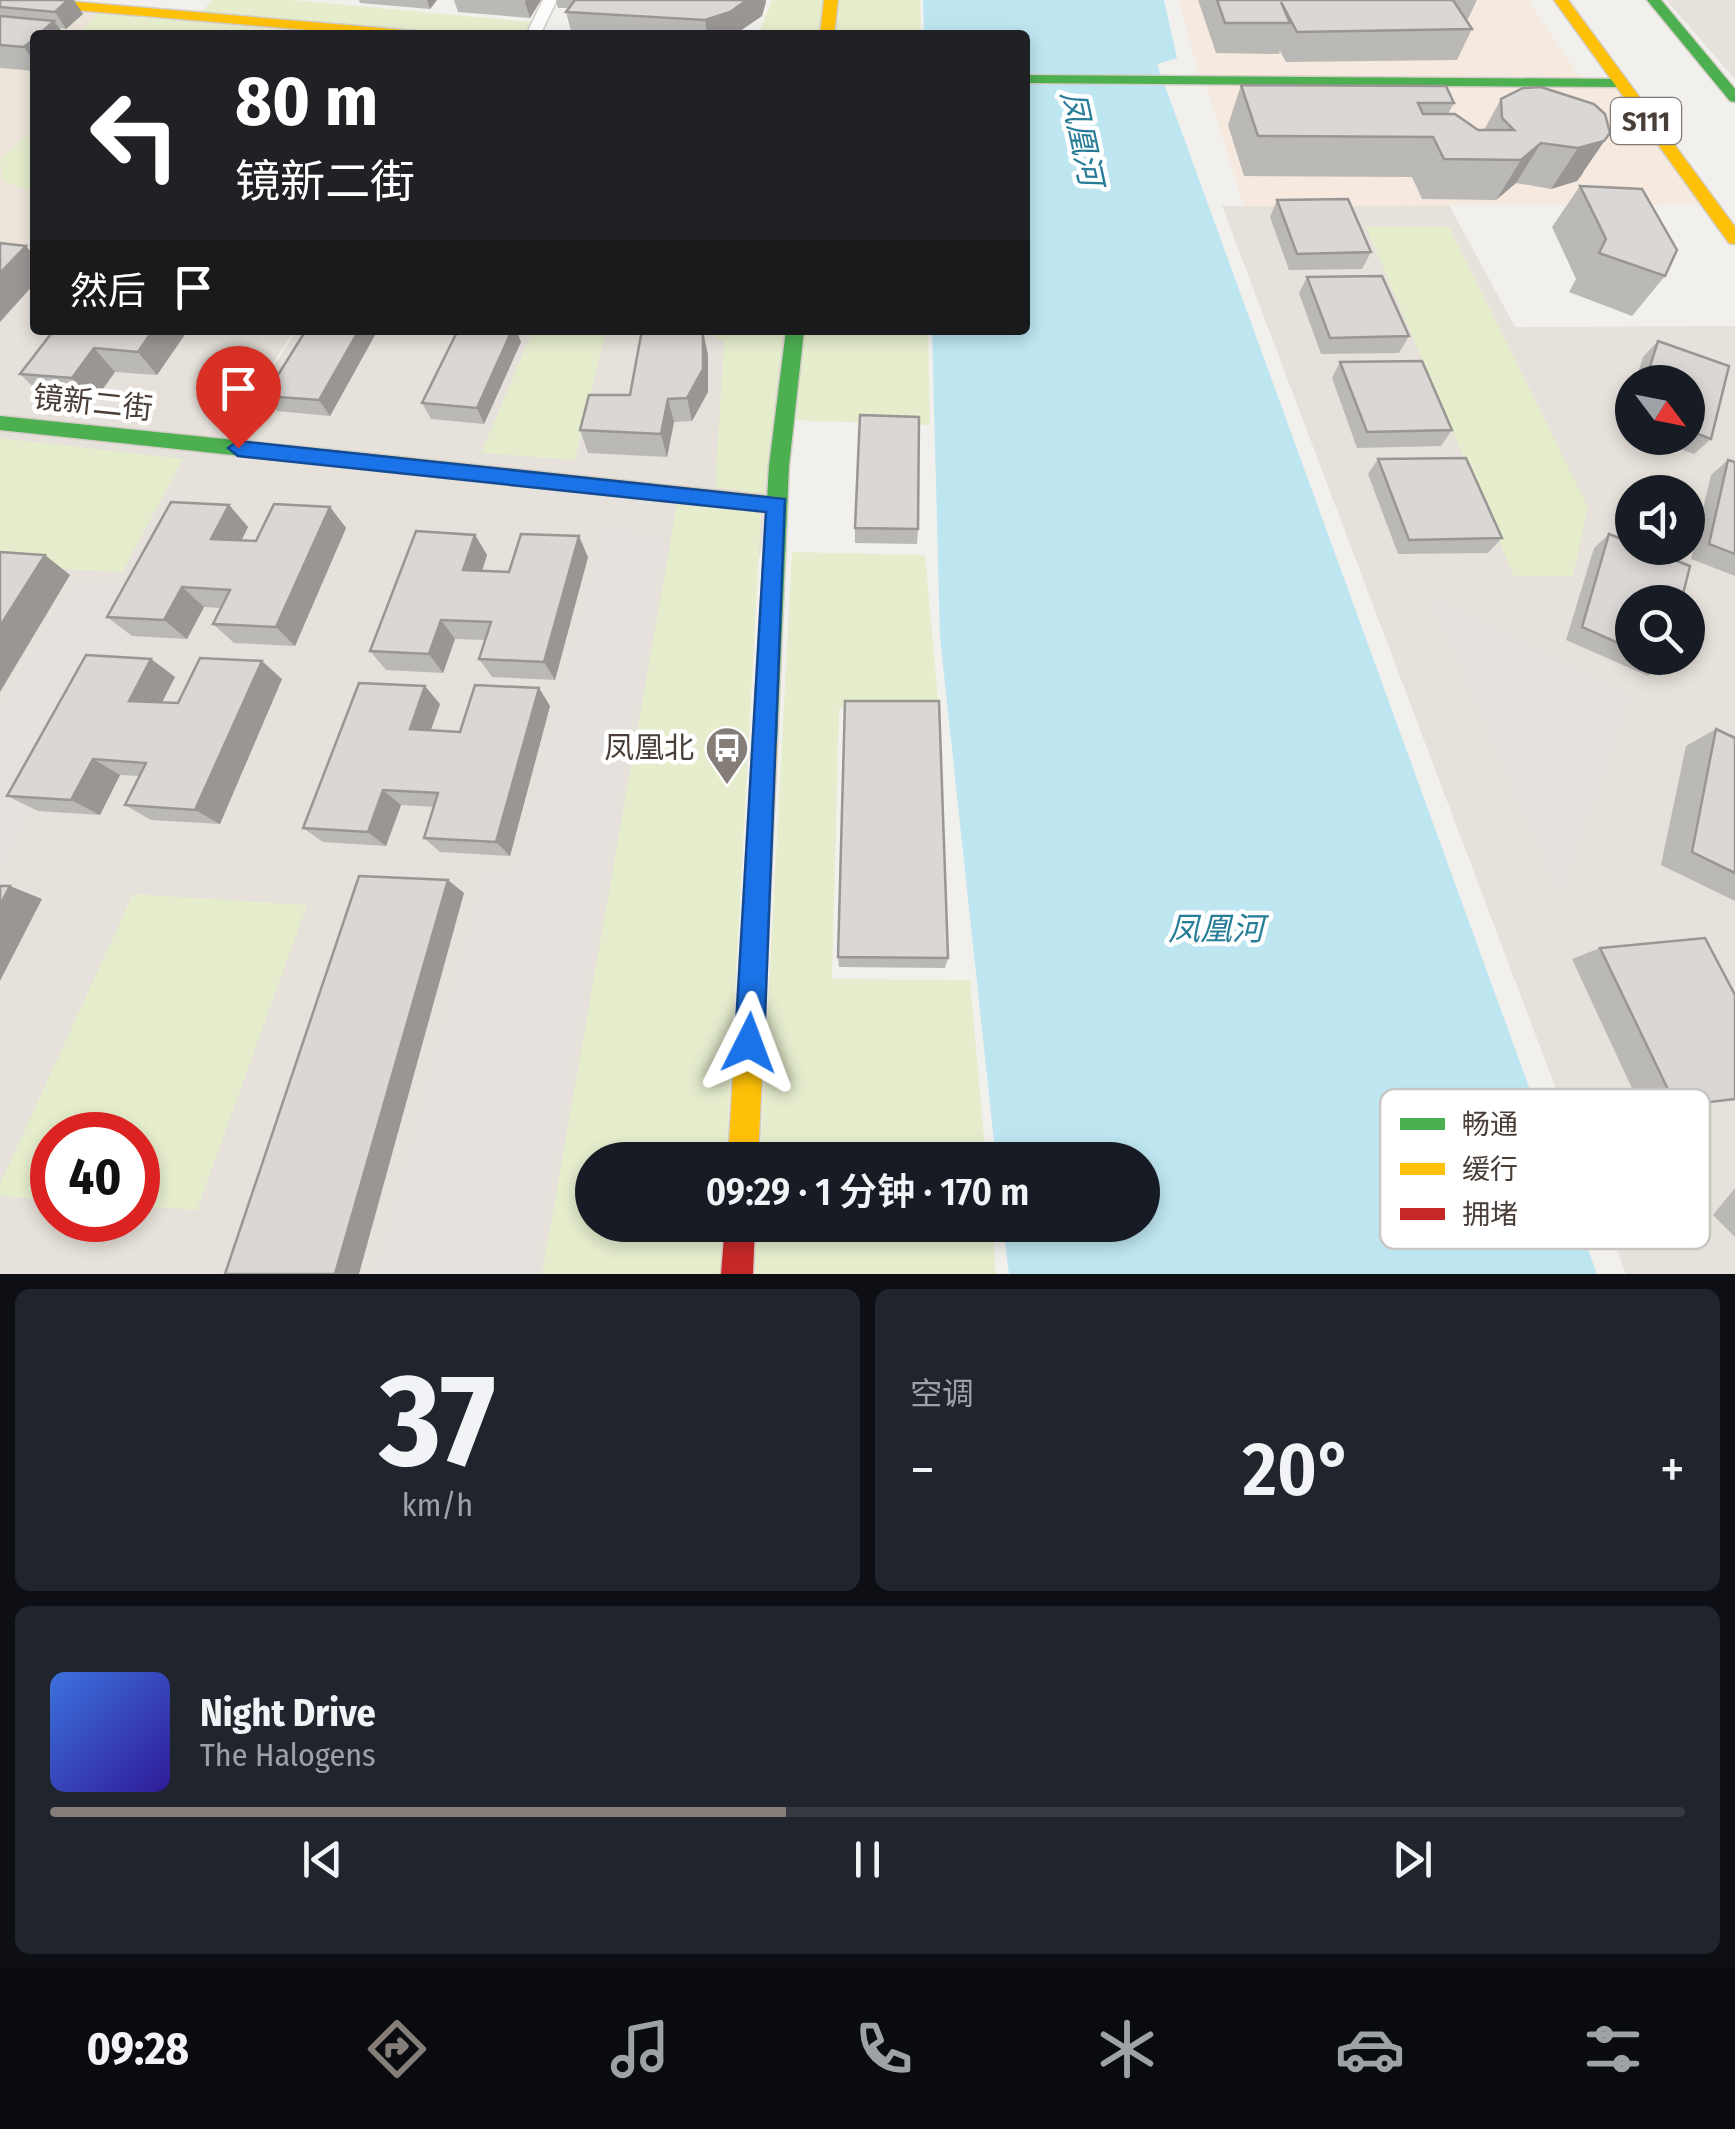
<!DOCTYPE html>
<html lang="zh">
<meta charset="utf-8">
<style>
:root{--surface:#171b24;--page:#20242c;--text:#f1f3f6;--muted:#9ea1a6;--line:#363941;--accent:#857d77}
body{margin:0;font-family:"Fira Sans Condensed","Noto Sans SC",sans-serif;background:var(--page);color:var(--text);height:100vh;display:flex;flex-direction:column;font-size:38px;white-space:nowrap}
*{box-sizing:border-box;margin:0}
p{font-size:32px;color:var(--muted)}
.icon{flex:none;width:55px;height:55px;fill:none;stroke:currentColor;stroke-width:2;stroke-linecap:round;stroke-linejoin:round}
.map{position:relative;height:1274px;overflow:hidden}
.sheet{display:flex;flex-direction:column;gap:15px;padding:15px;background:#0d0f14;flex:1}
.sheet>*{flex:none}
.hud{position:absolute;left:30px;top:30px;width:1000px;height:305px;border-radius:10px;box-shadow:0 5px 15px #0003;background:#202124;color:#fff;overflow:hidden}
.needle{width:65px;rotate:122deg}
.controls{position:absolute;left:1615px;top:365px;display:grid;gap:20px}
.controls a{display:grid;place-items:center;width:90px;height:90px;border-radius:50%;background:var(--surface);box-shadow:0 5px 15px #0003;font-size:50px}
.speed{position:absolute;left:30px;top:1112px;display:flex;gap:20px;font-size:50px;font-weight:700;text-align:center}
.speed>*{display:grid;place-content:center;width:130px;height:130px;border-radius:50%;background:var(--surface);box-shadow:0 5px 15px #0003;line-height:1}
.speed .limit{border:15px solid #d22;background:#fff;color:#111}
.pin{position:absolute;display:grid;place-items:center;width:85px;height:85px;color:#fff;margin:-102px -42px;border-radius:50% 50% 50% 0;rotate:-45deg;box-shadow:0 0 10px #0007}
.pin .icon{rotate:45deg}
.me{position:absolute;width:110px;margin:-55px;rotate:3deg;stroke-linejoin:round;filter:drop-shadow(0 0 8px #0008)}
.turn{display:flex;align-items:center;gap:35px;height:210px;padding:0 40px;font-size:45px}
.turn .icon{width:130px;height:130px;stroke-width:2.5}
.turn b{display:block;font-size:70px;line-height:85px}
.then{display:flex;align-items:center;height:95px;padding:0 40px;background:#0003;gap:20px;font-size:38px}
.big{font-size:75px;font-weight:600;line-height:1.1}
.sheet .card{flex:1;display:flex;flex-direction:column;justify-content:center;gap:15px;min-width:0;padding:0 35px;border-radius:15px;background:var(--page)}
.sheet .dial{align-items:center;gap:0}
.dial b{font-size:130px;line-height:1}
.song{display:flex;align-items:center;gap:30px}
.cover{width:120px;height:120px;border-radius:15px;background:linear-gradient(135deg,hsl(220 70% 55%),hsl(250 70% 35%))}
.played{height:10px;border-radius:5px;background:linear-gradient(90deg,var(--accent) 45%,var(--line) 45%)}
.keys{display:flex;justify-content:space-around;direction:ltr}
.heat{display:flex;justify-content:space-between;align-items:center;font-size:55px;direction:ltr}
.sheet .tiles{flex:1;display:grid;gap:15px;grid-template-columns:1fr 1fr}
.card:last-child{grid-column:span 2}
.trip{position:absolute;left:575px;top:1142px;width:585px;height:100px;border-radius:50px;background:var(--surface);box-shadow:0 5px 15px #0003;font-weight:600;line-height:100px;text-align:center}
.tab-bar{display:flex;height:160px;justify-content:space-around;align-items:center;background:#090b0e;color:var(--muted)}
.tab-bar .icon{width:70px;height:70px}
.tab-bar .selected{color:var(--accent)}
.tab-bar b{font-size:45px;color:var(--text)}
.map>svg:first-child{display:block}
.residential{fill:#e6e1da;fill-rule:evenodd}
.commercial{fill:#f5e9e0}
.education{fill:#ede5dc}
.green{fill:#e5edcd}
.parking{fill:#e4e1de}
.water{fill:#bde6f1}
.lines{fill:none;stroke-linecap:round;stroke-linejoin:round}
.lane-casing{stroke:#d0cdca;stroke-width:3}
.fast-casing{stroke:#d3cdc5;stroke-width:3}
.slow-casing{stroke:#d3cdc5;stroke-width:3}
.jam-casing{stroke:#d3cdc5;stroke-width:3}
.lane{fill:#fdfdfc;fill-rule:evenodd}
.fast{fill:#4caf50;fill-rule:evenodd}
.slow{fill:#ffc107;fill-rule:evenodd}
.jam{fill:#c62828;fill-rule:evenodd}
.wall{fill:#bbb9b6}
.shaded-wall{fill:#999694}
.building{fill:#dad7d4;stroke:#999694;stroke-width:2.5}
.route{fill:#1a73e8;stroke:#114b97;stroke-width:2.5}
.labels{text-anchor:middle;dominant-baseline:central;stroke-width:9;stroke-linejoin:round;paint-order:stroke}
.shield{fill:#fff;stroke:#807974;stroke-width:2.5}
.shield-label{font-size:28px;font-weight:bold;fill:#4a3f38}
.street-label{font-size:30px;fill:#4a3f38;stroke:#fff}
.poi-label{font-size:30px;fill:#4a3f38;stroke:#fff;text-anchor:end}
.water-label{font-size:32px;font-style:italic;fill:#277d98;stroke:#fff}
.key{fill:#fff;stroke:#c9c5c3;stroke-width:2.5}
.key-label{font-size:28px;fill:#4a3f38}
</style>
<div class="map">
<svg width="1735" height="1274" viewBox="0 0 1735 1274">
<rect width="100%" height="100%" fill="#f2f0ed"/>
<g class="residential">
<path d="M1666 0H1735V79Z"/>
<path d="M1449 205 1515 327 1735 326V1274H1626L1222 206ZM1632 382H1688V438H1632ZM1632 492H1688V548H1632ZM1632 602H1688V658H1632Z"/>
<path d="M0 251 35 254V330H295L219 444 0 421Z"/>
<path d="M297 330H793L774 503 222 445Z"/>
<path d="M0 425 773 507 592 1160V1225L728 1274H0ZM52 1135H138V1220H52Z"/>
</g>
<g class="commercial">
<path d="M1179 0H1528L1582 80 1200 78Z"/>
<path d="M1205 83H1617L1709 205 1244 206Z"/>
</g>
<path class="education" d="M0 2 394 35H35V252L0 248Z"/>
<g class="green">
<path d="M213 0H293L533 22 527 35H458L201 12Z"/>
<path d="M772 0H824L820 35H758Z"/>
<path d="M835 0H920L921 35H831Z"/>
<path d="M99 13 336 35H126L81 31Z"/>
<path d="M35 129V193L3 181 0 159Z"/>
<path d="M1366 227H1449L1588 507 1573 576H1514Z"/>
<path d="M533 330H606L575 460 481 453Z"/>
<path d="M707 330H783L764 494 715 487 724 343Z"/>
<path d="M799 330H928L930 425 789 420Z"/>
<path d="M0 438 183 459 122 572 0 566Z"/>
<path d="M677 504 761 513 726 1160H592V1225H723L720 1274H542Z"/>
<path d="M792 552 925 555 939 710 839 709 832 979 970 980 986 1160H760Z"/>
<path d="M133 894 307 905 197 1210 138 1206V1135H52V1200L0 1196V1184Z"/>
<path d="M757 1225H992L996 1274H754Z"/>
</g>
<g class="parking">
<path d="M604 531 665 536 532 1274H377L486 872 514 874Z"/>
<path d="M74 582 150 586 0 871V709Z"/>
<path d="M1430 595 1631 695 1560 894Z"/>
</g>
<path class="water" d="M923 0H1164L1177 58 1157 64 1597 1274H1009L1003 1225H1142V1160H996L940 637 932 330H1025V35H924Z"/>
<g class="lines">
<g class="lane-casing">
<path id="lane" d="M543 0H557L540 35H526Z"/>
</g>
<g class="fast-casing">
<g id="fast">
<path d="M1647 0H1661L1735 89V102L1730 101Z"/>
<path d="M1025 75 1618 79 1625 83 1618 87 1025 83Z"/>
<path d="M786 330H804L789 466 777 742 773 750 765 753 757 750 753 742 769 466Z"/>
<path d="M0 416 400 457 410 465 400 473 0 430Z"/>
</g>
</g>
<g class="slow-casing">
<g id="slow">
<path d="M0 0H53L416 31 423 35H367L5 4Z"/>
<path d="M824 0H838L834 35H820Z"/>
<path d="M1554 0H1568L1735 227V244L1729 243Z"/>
<path d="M400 457 777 497 787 505 777 513 400 473 390 465Z"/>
<path d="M765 731 773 734 777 742 758 1160H728L753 742 757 734Z"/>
</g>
</g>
<g class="jam-casing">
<path id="jam" d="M725 1225H755L753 1274H721Z"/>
</g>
<use href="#lane" class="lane"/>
<use href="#fast" class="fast"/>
<use href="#slow" class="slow"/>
<use href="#jam" class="jam"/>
</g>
<g class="wall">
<path d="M0 0 83 14 66 29 60 28 64 35H35V71L0 68Z"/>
<path d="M359 0H437L430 9 360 3Z"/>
<path d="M454 0H541L530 18 458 12Z"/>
<path d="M556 0H766V3L762 16 734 35H572L566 12 569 8H558Z"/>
<path d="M1198 0H1477L1467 21 1472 29 1457 60 1286 62 1280 51 1279 54 1216 53Z"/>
<path d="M1241 85 1454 103 1448 114 1478 130H1484L1501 99 1594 104 1583 174 1577 181 1551 189 1516 183 1496 200 1422 199 1412 177 1244 176 1228 125Z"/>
<path d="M1580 186 1665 276 1632 316 1569 292 1576 279 1552 227Z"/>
<path d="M1277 200 1371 252 1362 269 1289 270 1270 217Z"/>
<path d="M1307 277 1409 336 1399 353 1321 354 1299 293Z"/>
<path d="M54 330H188L157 375 115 372 94 401 43 397 20 374Z"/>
<path d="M458 330H516L521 342 484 424 431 419 422 403Z"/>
<path d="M703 332 708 355V392L692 421 674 422 667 457 588 453 580 430 630 395Z"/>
<path d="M375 335 330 416 277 411 265 396Z"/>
<path d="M1658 341 1729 366 1711 439 1694 454 1649 438H1688V382H1635L1643 357Z"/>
<path d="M1340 362 1452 430 1441 446 1357 448 1332 378Z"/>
<path d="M1632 392V432L1622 428Z"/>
<path d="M1378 459 1502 538 1488 553 1398 554 1368 474Z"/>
<path d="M1728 460 1735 462V576L1691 559 1711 475Z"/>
<path d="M229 505 248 527 241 540 256 541 330 507 346 528 295 646 234 643 213 624 221 608 204 607 187 639 132 636 107 617Z"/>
<path d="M855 528 918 529 917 544 855 543Z"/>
<path d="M1609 534 1632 602V658H1668L1666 664 1648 676 1566 640 1594 548Z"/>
<path d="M475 535 487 555 482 571 509 572 588 557 555 680 492 677 479 659 485 640 455 639 443 673 386 670 370 651Z"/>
<path d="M151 659 175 677 162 702 178 703 282 679 220 824 151 820 125 805 139 776 120 775 100 815 38 811 7 796Z"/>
<path d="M539 688 550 706 510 856 440 852 424 838 434 807 401 805 386 846 323 842 303 828 440 704 431 730 460 732Z"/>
<path d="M1716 729 1735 738V901L1661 865 1686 746Z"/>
<path d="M1600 948 1735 1099 1642 1110 1572 959Z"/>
<path d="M838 957 948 958 945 968 839 967Z"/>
<path d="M1735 1188V1237L1713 1215Z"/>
</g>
<g class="shaded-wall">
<path d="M68 0H74L83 14 66 29 55 12Z"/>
<path d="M427 0H437L430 9Z"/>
<path d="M526 0H541L530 18 525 2Z"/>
<path d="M747 0H766L762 16 734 35H707L705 20Z"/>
<path d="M54 21 64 35H38Z"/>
<path d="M35 38V63L24 47Z"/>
<path d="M1610 133 1577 181 1551 189 1578 148Z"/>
<path d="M1541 143 1516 183 1496 200 1521 160Z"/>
<path d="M26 246 35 256V283L0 322V273Z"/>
<path d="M153 330H188L157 375 138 352Z"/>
<path d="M359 330H372L375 335 330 416 319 400Z"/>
<path d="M512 330H516L521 342 484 424 477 408Z"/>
<path d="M703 332 708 355V392L692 421 687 398Z"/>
<path d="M94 348 115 372 94 401 72 378Z"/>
<path d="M668 399 674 422 667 457 661 434Z"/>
<path d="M229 505 248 527 232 560 211 539Z"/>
<path d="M330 507 346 528 295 646 276 627Z"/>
<path d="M475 535 487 555 476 590 463 570Z"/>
<path d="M579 536 588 557 555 680 544 662Z"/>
<path d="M45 555 70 575 0 692V626Z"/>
<path d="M182 587 204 607 187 639 164 620Z"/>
<path d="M441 620 455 639 443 673 429 654Z"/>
<path d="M151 659 175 677 154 718 129 701Z"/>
<path d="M262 661 282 679 220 824 195 810Z"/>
<path d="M425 686 440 704 425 746 410 729Z"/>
<path d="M539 688 550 706 510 856 496 842Z"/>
<path d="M93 759 120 775 100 815 71 800Z"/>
<path d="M383 790 401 805 386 846 368 832Z"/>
<path d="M448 880 464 893 359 1274H335Z"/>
<path d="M10 886 42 899 0 981V905Z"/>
</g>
<g class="building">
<path d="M0 0H68L55 12 0 7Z"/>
<path d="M575 0H747L730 12 705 20 566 12Z"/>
<path d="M1217 0H1453L1472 29 1297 32 1281 2 1290 23H1225Z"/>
<path d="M0 16 54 21 38 35H35V38L24 47 0 45Z"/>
<path d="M1241 85 1446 86 1454 103H1418L1423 114H1455L1478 130H1514L1502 118 1501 99 1523 88 1541 87 1594 104 1605 114 1610 133 1604 141 1578 148 1541 143 1521 160 1444 159 1433 137 1258 136Z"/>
<path d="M1580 186 1642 189 1677 250 1665 276 1599 253 1606 239Z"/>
<path d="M1348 199 1371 252 1297 254 1277 200Z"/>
<path d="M0 243 26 246 0 273Z"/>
<path d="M1382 276 1409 336 1330 338 1307 277Z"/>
<path d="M54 330H153L138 352 94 348 72 378 20 374Z"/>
<path d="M306 330H359L319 400 265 396Z"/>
<path d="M458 330H512L477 408 422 403Z"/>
<path d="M642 330H701L703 332V369L687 398 668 399 661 434 580 430 589 395H630Z"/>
<path d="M1658 341 1729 366 1711 439 1688 430V382H1645Z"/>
<path d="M1422 361 1452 430 1367 432 1340 362Z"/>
<path d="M860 415 919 417 918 529 855 528Z"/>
<path d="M1466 458 1502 538 1409 540 1378 459Z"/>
<path d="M1728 460 1735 462V554L1709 544Z"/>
<path d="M171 502 229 505 211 539 256 541 274 504 330 507 276 627 213 624 230 590 182 587 164 620 107 617Z"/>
<path d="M416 531 475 535 463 570 509 572 521 534 579 536 544 662 479 659 491 622 441 620 429 654 370 651Z"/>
<path d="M1609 534 1632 543V548H1644L1690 566 1681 602H1632V649L1582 627Z"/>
<path d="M0 552 45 555 0 626Z"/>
<path d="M86 655 151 659 129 701 178 703 200 658 262 661 195 810 125 805 146 763 93 759 71 800 7 796Z"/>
<path d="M1652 658H1668L1666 664Z"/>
<path d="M359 683 425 686 410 729 460 732 475 685 539 688 496 842 424 838 438 793 383 790 368 832 303 828Z"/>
<path d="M845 701H939L948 958 838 957Z"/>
<path d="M1716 729 1735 738V873L1692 852Z"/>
<path d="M359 876 448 880 335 1274H225Z"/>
<path d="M0 886H10L0 905Z"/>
<path d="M1705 938 1735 995V1099L1676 1106 1600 948Z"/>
</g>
<path class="route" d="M238 441 785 499 764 1043 759 1053 749 1057 739 1053 735 1043 766 512 238 456 228 448Z"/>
<defs>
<g id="bus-pin" transform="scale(2.25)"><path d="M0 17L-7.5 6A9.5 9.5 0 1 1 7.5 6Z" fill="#857d77" stroke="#fff"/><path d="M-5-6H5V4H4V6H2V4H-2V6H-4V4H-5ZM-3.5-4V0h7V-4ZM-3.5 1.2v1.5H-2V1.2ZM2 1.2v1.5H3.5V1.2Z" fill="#fff"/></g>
</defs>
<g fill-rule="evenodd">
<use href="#bus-pin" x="727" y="748"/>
</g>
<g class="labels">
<rect class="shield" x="1611" y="98" width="70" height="46" rx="8"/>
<g class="shield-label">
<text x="1646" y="121">S111</text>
</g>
<g class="street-label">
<text transform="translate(93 403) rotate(6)">镜新二街</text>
</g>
<g class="poi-label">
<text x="694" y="748">凤凰北</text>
</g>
<g class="water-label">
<text transform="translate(1082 138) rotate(78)">凤凰河</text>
<text x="1216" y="929">凤凰河</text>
</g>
</g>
<rect x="1380" y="1089" width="330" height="160" rx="15" class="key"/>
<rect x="1400" y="1118" width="45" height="12" fill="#4caf50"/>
<rect x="1400" y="1163" width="45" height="12" fill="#ffc107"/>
<rect x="1400" y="1208" width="45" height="12" fill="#c62828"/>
<g class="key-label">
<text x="1462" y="1134">畅通</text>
<text x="1462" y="1179">缓行</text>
<text x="1462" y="1224">拥堵</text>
</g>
</svg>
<div class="controls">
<a><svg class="needle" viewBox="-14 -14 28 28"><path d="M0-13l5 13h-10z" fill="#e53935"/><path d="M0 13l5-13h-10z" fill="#9ea1a6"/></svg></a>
<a><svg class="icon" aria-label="sound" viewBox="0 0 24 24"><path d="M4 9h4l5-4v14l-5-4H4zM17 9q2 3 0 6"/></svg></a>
<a><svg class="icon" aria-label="search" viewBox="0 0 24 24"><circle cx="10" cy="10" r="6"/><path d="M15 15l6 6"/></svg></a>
</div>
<div class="speed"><div class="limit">40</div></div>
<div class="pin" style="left:238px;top:448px;background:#d93025"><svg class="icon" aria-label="arrive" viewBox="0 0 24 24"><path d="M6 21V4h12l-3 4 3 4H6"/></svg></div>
<svg class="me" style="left:749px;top:1043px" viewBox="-20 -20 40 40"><path d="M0-17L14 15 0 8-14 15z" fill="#1a73e8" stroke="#fff" stroke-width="4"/></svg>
<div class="trip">09:29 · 1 分钟 · 170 m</div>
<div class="hud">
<div class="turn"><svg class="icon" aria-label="left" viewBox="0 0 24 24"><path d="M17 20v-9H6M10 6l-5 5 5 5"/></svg><div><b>80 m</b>镜新二街</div></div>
<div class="then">然后<svg class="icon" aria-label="arrive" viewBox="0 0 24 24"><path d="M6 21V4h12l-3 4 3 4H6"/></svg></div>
</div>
</div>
<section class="sheet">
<div class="tiles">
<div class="card dial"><b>37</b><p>km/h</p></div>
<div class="card"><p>空调</p>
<div class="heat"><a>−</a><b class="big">20°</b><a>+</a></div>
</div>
<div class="card">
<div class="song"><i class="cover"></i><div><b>Night Drive</b><p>The Halogens</p></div></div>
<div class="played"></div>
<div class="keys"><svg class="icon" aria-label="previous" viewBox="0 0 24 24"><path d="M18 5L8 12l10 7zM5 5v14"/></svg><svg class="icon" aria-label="pause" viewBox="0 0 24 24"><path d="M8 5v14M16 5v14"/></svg><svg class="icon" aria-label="next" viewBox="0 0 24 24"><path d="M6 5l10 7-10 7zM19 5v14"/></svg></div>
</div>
</div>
</section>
<nav class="tab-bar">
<b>09:28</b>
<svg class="icon selected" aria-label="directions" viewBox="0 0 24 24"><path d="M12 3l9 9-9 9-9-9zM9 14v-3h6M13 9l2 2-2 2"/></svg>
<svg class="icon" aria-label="music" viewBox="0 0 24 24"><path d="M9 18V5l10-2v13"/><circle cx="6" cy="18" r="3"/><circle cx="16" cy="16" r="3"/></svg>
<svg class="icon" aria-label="phone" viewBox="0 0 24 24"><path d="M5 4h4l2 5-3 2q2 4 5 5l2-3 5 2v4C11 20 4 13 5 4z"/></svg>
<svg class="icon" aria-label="climate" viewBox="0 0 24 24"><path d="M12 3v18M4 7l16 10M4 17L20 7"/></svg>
<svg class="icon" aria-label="car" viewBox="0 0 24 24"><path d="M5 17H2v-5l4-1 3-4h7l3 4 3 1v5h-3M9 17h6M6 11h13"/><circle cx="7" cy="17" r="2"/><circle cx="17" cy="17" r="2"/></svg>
<svg class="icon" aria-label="filters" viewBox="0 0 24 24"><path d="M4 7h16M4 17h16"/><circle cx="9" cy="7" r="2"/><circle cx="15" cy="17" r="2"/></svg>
</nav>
